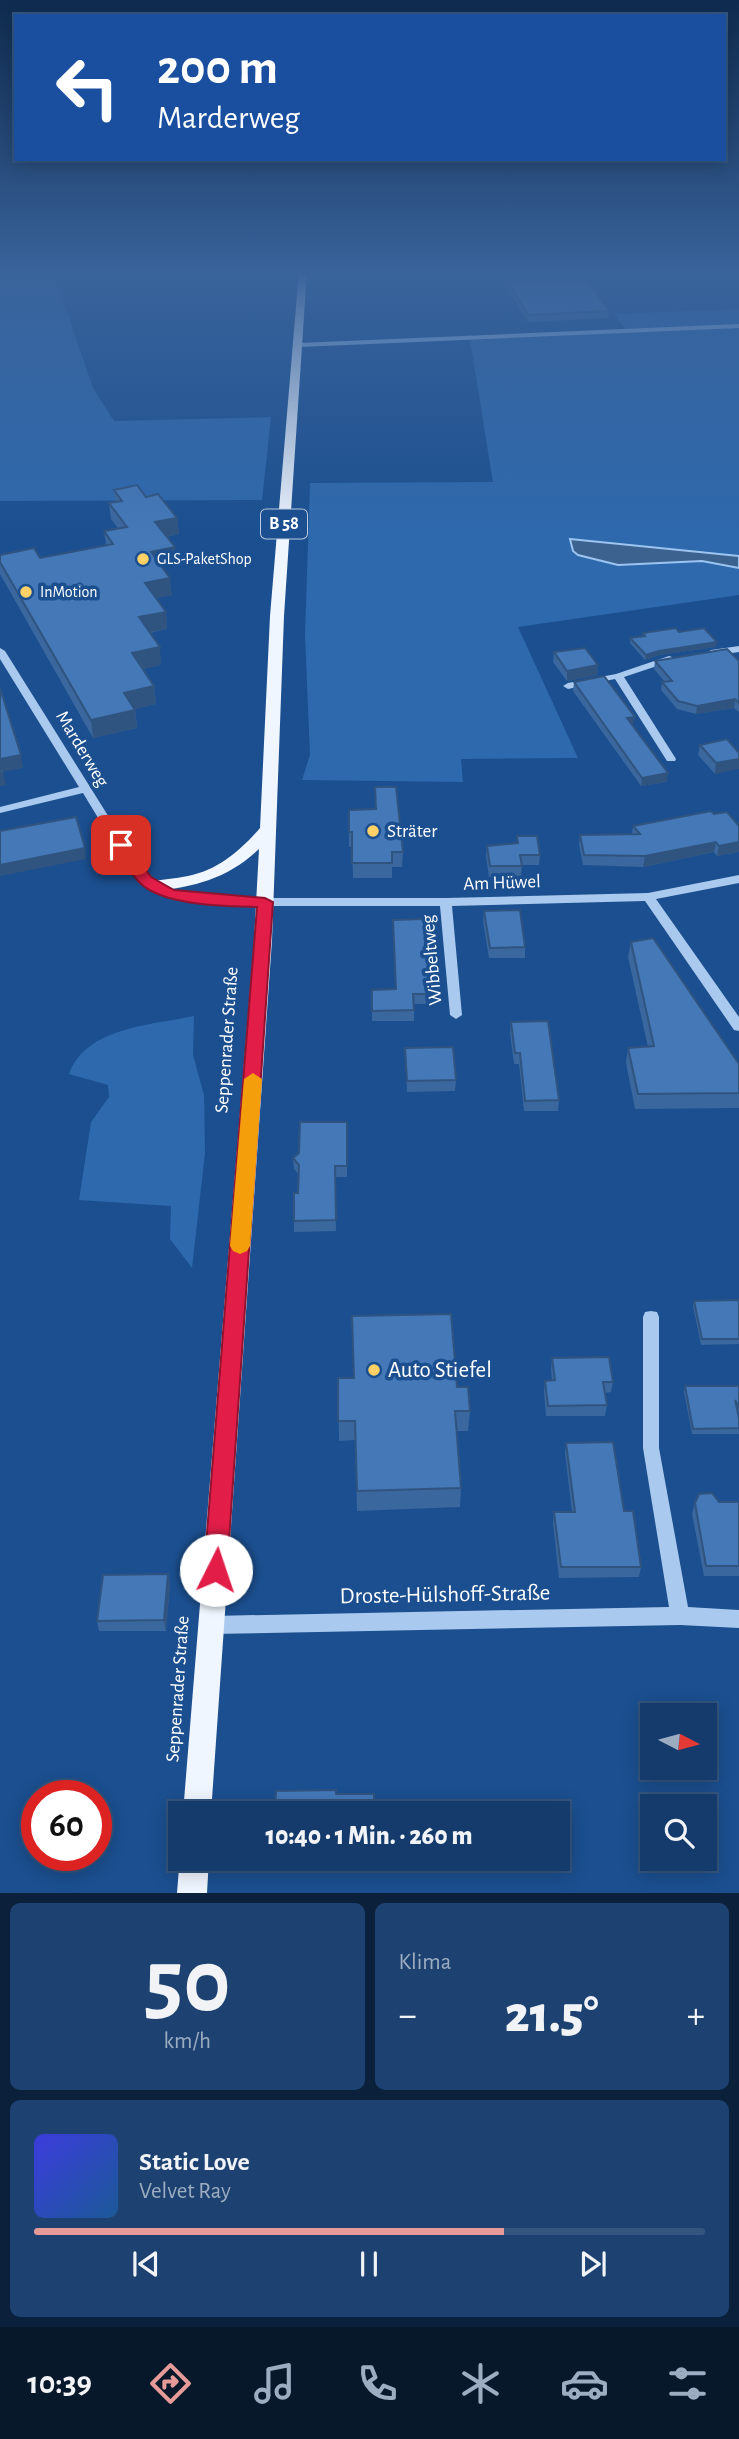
<!DOCTYPE html>
<html lang="de">
<meta charset="utf-8">
<style>
:root{--surface:#143b6b;--page:#1d4271;--text:#f1f3f6;--muted:#9dadc1;--line:#33557e;--accent:#e69b98}
body{margin:0;font-family:"Alegreya Sans",sans-serif;background:var(--page);color:var(--text);height:100vh;display:flex;flex-direction:column;font-size:26px;white-space:nowrap}
*{box-sizing:border-box;margin:0}
p{font-size:23px;color:var(--muted)}
.icon{flex:none;width:38px;height:38px;fill:none;stroke:currentColor;stroke-width:2;stroke-linecap:round;stroke-linejoin:round}
.map{position:relative;height:1893px;overflow:hidden}
.details{display:flex;flex-direction:column;gap:10px;padding:10px;background:#0b203b;flex:1}
.details>*{flex:none}
.top-card{position:absolute;left:14px;top:14px;width:712px;height:147px;border-radius:0px;box-shadow:0 4px 18px #0003,0 0 0 2px var(--line);background:#1a4fa0;color:#fff;overflow:hidden}
.needle{width:46px;rotate:96deg}
.tools{position:absolute;left:640px;top:1703px;display:grid;gap:14px}
.tools a{display:grid;place-items:center;width:77px;height:77px;border-radius:0px;background:var(--surface);box-shadow:0 4px 18px #0003,0 0 0 2px var(--line);font-size:35px}
.speed{position:absolute;left:21px;top:1780px;display:flex;gap:14px;font-size:35px;font-weight:700;text-align:center}
.speed>*{display:grid;place-content:center;width:91px;height:91px;border-radius:50%;background:var(--surface);box-shadow:0 4px 18px #0003,0 0 0 2px var(--line);line-height:1}
.speed .limit{border:10px solid #d22;background:#fff;color:#111}
.pin{position:absolute;display:grid;place-items:center;width:60px;height:60px;color:#fff;margin:-30px;border-radius:14px;box-shadow:0 4px 10px #0006}
.me{position:absolute;width:77px;margin:-38px;rotate:4deg;stroke-linejoin:round;filter:drop-shadow(0 0 5px #0008)}
.turn{display:flex;align-items:center;gap:24px;height:147px;padding:0 28px;font-size:32px}
.turn .icon{width:91px;height:91px;stroke-width:2.5}
.turn b{display:block;font-size:49px;line-height:60px}
.big{font-size:52px;font-weight:800;line-height:1.1}
.details .tile{flex:1;display:flex;flex-direction:column;justify-content:center;gap:10px;min-width:0;padding:0 24px;border-radius:10px;background:var(--page)}
.details .dial{align-items:center;gap:0}
.dial b{font-size:91px;line-height:1}
.song{display:flex;align-items:center;gap:21px}
.cover{width:84px;height:84px;border-radius:10px;background:linear-gradient(135deg,hsl(240 70% 55%),hsl(210 70% 35%))}
.played{height:7px;border-radius:4px;background:linear-gradient(90deg,var(--accent) 70%,var(--line) 70%)}
.keys{display:flex;justify-content:space-around;direction:ltr}
.heat{display:flex;justify-content:space-between;align-items:center;font-size:38px;direction:ltr}
.details .tiles{flex:1;display:grid;gap:10px;grid-template-columns:1fr 1fr}
.tile:last-child{grid-column:span 2}
.trip{position:absolute;left:168px;top:1801px;width:402px;height:70px;border-radius:0px;background:var(--surface);box-shadow:0 4px 18px #0003,0 0 0 2px var(--line);font-weight:800;line-height:70px;text-align:center}
.menu{display:flex;height:112px;justify-content:space-around;align-items:center;background:#08182b;color:var(--muted)}
.menu .icon{width:49px;height:49px}
.menu .selected{color:var(--accent)}
.menu b{font-size:32px;color:var(--text)}
.map>svg:first-child{display:block}
.green{fill:#2e69ad}
.water{fill:#3c6290;stroke:#9cc4f0;stroke-width:2}
.lines{fill:none;stroke-linecap:round;stroke-linejoin:round}
.minor{fill:#a9c9ee;fill-rule:evenodd}
.major{fill:#f0f6ff;fill-rule:evenodd}
.wall{fill:#3a679d}
.shaded-wall{fill:#305480}
.building{fill:#4478b7;stroke:#305480;stroke-width:2}
.route{fill:#e11d48;stroke:#92132f;stroke-width:2}
.slow{fill:#f59e0b}
.poi-dot{fill:#ffd166;stroke:#1b4f8f;stroke-width:2.5}
.labels{text-anchor:middle;dominant-baseline:central;stroke-width:7;stroke-linejoin:round;paint-order:stroke}
.far-poi-label{font-size:16px;fill:#fff;stroke:#1b4f8f;text-anchor:start}
.shield{fill:#1b4f8f;stroke:#bbcadd;stroke-width:2}
.shield-label{font-size:18px;font-weight:bold;fill:#fff}
.street-label{font-size:19px;fill:#fff;stroke:#1b4f8f}
.poi-label{font-size:19px;fill:#fff;stroke:#1b4f8f;text-anchor:start}
.near-poi-label{font-size:23px;fill:#fff;stroke:#1b4f8f;text-anchor:start}
.near-street-label{font-size:23px;fill:#fff;stroke:#1b4f8f}
</style>
<div class="map">
<svg width="739" height="1893" viewBox="0 0 739 1893">
<rect width="100%" height="100%" fill="#1b4f8f"/>
<g class="green">
<path d="M0 271H53L93 388 114 421 271 417 262 500 0 501Z"/>
<path d="M739 309V325L626 330 614 314Z"/>
<path d="M739 327V595L518 627 578 758 461 759 463 782 302 780 310 755 305 635 310 483 493 482 470 340Z"/>
<path d="M194 1016 193 1055 204 1095 205 1153 192 1268 170 1239 171 1206 79 1200 91 1122 109 1097 108 1085 69 1074C86 1027 152 1025 194 1016Z"/>
</g>
<path class="water" d="M570 539 739 556V568L702 561 618 565 578 555 573 551Z"/>
<g class="lines">
<g class="minor">
<path d="M739 324V328L299 347 296 345 299 343Z"/>
<path d="M739 646V652L711 656 706 653 711 650Z"/>
<path d="M0 648 5 651 137 862 149 877 174 891 265 898H446L648 893 739 875V883L656 899 739 1017V1031L734 1030 645 901 452 906 462 1015 456 1019 450 1015 440 906H265L167 897 141 883 126 864 83 793 0 813V807L79 787 0 659Z"/>
<path d="M669 656 672 657V661L624 677 676 759 675 761H667L615 679 568 689 563 686 568 683 616 674Z"/>
<path d="M651 1311 657 1312 659 1317V1448L688 1607 739 1610V1628L680 1625 211 1634 204 1631 202 1625 204 1619 211 1616 669 1607 643 1448V1317L645 1312Z"/>
</g>
<g class="major">
<path d="M299 271H307L284 616 272 940 211 1813H183L254 940 259 849C229 878 195 887 155 891L147 886 149 882C162 879 175 879 188 876 218 870 240 851 260 828L270 616Z"/>
<path d="M180 1855V1858H209L207 1893H177Z"/>
</g>
</g>
<g class="wall">
<path d="M508 282 609 311 608 318 528 322 508 289Z"/>
<path d="M114 490 146 497 177 518 179 534 166 537 176 564 162 567 172 595 156 598 166 612 167 629 150 633 161 665 143 669 154 686 156 704 135 709 137 728 93 738 0 574V555L40 558 106 545 104 531 118 528 111 519 109 503 115 502Z"/>
<path d="M679 632 716 647 659 655 645 660 630 643V638L642 636 643 633Z"/>
<path d="M554 652 598 665 597 675 567 681 553 662Z"/>
<path d="M655 661H739V712L734 708 696 714 677 709 661 690 662 682H665L654 669Z"/>
<path d="M574 682 633 725 667 782 641 786 573 691Z"/>
<path d="M700 745 739 753 715 774 698 755Z"/>
<path d="M375 787 403 852 402 867H392V878H353L352 847H349V810L376 809Z"/>
<path d="M714 814 739 826V852L717 856 714 852 643 867 583 865 579 845 580 835 632 834 633 826Z"/>
<path d="M517 836 540 855 539 865H522L521 876 489 877 486 856 487 846 517 844Z"/>
<path d="M484 911 525 947V958H489L483 921Z"/>
<path d="M393 920 430 994 429 1004H414V1021H372V990L396 989Z"/>
<path d="M631 942 739 1064V1108L635 1109 626 1063 628 1048 648 1047 628 957Z"/>
<path d="M511 1022 559 1100 558 1111H524L519 1064H514L510 1033Z"/>
<path d="M405 1048 456 1080 455 1091 407 1092Z"/>
<path d="M347 1122V1177H335L336 1231 294 1232V1221L298 1193 299 1175 294 1169 293 1158Z"/>
<path d="M739 1300V1344L701 1345 693 1306 694 1301Z"/>
<path d="M552 1358 613 1382 611 1392 605 1393 607 1405 605 1416H546L544 1392 545 1381H552L551 1369Z"/>
<path d="M338 1378 457 1387 470 1411 468 1431H457L461 1488 460 1507 357 1511 355 1440 339 1441Z"/>
<path d="M685 1386H739V1415L738 1414 739 1434H692L684 1392Z"/>
<path d="M566 1443 624 1511 641 1567 639 1577 559 1578 553 1523 554 1512H572L565 1453Z"/>
<path d="M719 1502H739V1576H704L692 1514 695 1503Z"/>
<path d="M168 1574 170 1585 166 1631H99L97 1621Z"/>
</g>
<g class="shaded-wall">
<path d="M177 518 179 534 156 539 155 522Z"/>
<path d="M175 547 176 564 152 569 151 552Z"/>
<path d="M170 578 172 595 147 600 145 583Z"/>
<path d="M166 612 167 629 141 634 139 617Z"/>
<path d="M717 642 716 647 659 655 645 660 646 655 659 651Z"/>
<path d="M160 647 161 665 134 671 132 653Z"/>
<path d="M598 665 597 675 567 681V671Z"/>
<path d="M154 686 156 704 127 711 124 693Z"/>
<path d="M735 699 734 708 696 714 697 706Z"/>
<path d="M135 710 137 728 93 738 91 720Z"/>
<path d="M635 717 633 725 626 727 627 718Z"/>
<path d="M21 755 23 768 2 772 0 759Z"/>
<path d="M739 759V769L715 774 716 763Z"/>
<path d="M0 773H3L6 785 0 786Z"/>
<path d="M668 773 667 782 641 786 642 778Z"/>
<path d="M716 842 714 852 643 867 645 856Z"/>
<path d="M739 842V852L717 856 719 846Z"/>
<path d="M85 848 86 859 0 876V865Z"/>
<path d="M168 1574 170 1585 166 1631 164 1620Z"/>
</g>
<g class="building">
<path d="M508 282H588L609 311 528 315Z"/>
<path d="M137 485 146 497 158 494 177 518 155 522 175 547 151 552 170 578 145 583 166 612 139 617 160 647 132 653 154 686 124 693 135 710 91 720 0 562V555L34 548 40 558 113 544 104 531 127 527 109 503 122 501 114 490Z"/>
<path d="M676 628 679 632 704 628 717 642 659 651 646 655 630 638 645 636 643 633Z"/>
<path d="M585 648 598 665 567 671 554 652Z"/>
<path d="M727 649 739 661V703L735 699 697 706 678 701 662 682 672 681 655 661Z"/>
<path d="M604 676 635 717 627 718 668 773 642 778 574 682Z"/>
<path d="M0 688 21 755 0 759Z"/>
<path d="M727 739 739 753V759L716 763 700 745Z"/>
<path d="M0 761 3 773H0Z"/>
<path d="M375 787H396L403 852H392V863H352V832H349V810L376 809Z"/>
<path d="M711 811 714 814 727 812 739 826V842L719 846 716 842 645 856 584 855 580 835 640 834 633 826Z"/>
<path d="M76 817 85 848 0 865V831Z"/>
<path d="M517 836H537L540 855H520L522 866H490L487 846 518 843Z"/>
<path d="M520 910 525 947 490 948 484 911Z"/>
<path d="M424 919 430 994H413L414 1010 372 1011V990L396 989 393 920Z"/>
<path d="M653 938 739 1064V1093L638 1094 628 1048 654 1046 631 942Z"/>
<path d="M548 1021 559 1100 525 1101 520 1053H515L511 1022Z"/>
<path d="M453 1047 456 1080 407 1081 405 1048Z"/>
<path d="M300 1122H347V1166H335L336 1220 294 1221V1193H298L299 1165 293 1158 299 1153Z"/>
<path d="M739 1300V1339H702L694 1301Z"/>
<path d="M451 1314 457 1387H468L470 1411H455L461 1488 357 1491 355 1421H338V1378H354L352 1316Z"/>
<path d="M609 1357 613 1382H603L607 1405 548 1406 545 1381 555 1380 552 1358Z"/>
<path d="M685 1386H739V1407L735 1400 739 1418V1428L693 1429Z"/>
<path d="M613 1442 624 1511H633L641 1567H561L554 1512H575L566 1443Z"/>
<path d="M712 1493 719 1502H739V1566H706L695 1503 699 1494Z"/>
<path d="M168 1574 164 1620 97 1621 103 1575Z"/>
<path d="M336 1790V1794H374V1813H275L276 1791Z"/>
</g>
<linearGradient id="sky" x2="0" y2="1"><stop stop-color="#0f2b4f"/><stop offset="0.51" stop-color="#39639b"/><stop offset="1" stop-color="#39639b" stop-opacity="0"/></linearGradient>
<rect width="739" height="536" fill="url(#sky)"/>
<path class="route" d="M121 841 126 842 151 877 174 890 265 898 273 902 227 1570 224 1578 216 1581 207 1578 204 1570 257 907C225 906 162 906 139 882 129 872 122 857 113 845Z"/>
<path class="slow" d="M253 1073 262 1079 250 1246 247 1251 240 1254 233 1251 230 1246 244 1079Z"/>
<g class="poi-dot">
<circle cx="143" cy="559" r="7"/>
<circle cx="26" cy="592" r="7"/>
<circle cx="373" cy="831" r="7"/>
<circle cx="374" cy="1370" r="7"/>
</g>
<g class="labels">
<g class="far-poi-label">
<text x="157" y="559">GLS-PaketShop</text>
<text x="40" y="592">InMotion</text>
</g>
<rect class="shield" x="261" y="509.5" width="46" height="29" rx="5"/>
<g class="shield-label">
<text x="284" y="524">B 58</text>
</g>
<g class="street-label">
<text transform="translate(82 749) rotate(59)">Marderweg</text>
<text transform="translate(502 883) rotate(-2)">Am Hüwel</text>
<text transform="translate(432 960) rotate(-95)">Wibbeltweg</text>
<text transform="translate(227 1040) rotate(-86)">Seppenrader Straße</text>
<text transform="translate(178 1689) rotate(-86)">Seppenrader Straße</text>
</g>
<g class="poi-label">
<text x="387" y="831">Sträter</text>
</g>
<g class="near-poi-label">
<text x="388" y="1370">Auto Stiefel</text>
</g>
<g class="near-street-label">
<text transform="translate(445 1595) rotate(-1)">Droste-Hülshoff-Straße</text>
</g>
</g>
</svg>
<div class="tools">
<a><svg class="needle" viewBox="-14 -14 28 28"><path d="M0-13l5 13h-10z" fill="#e53935"/><path d="M0 13l5-13h-10z" fill="#9dadc1"/></svg></a>
<a><svg class="icon" aria-label="search" viewBox="0 0 24 24"><circle cx="10" cy="10" r="6"/><path d="M15 15l6 6"/></svg></a>
</div>
<div class="speed"><div class="limit">60</div></div>
<div class="pin" style="left:121px;top:845px;background:#d93025"><svg class="icon" aria-label="arrive" viewBox="0 0 24 24"><path d="M6 21V4h12l-3 4 3 4H6"/></svg></div>
<svg class="me" style="left:216px;top:1570px" viewBox="-20 -20 40 40"><circle r="19" fill="#fff"/><path d="M0-13L10 11 0 6-10 11z" fill="#e11d48"/></svg>
<div class="trip">10:40 · 1 Min. · 260 m</div>
<div class="top-card">
<div class="turn"><svg class="icon" aria-label="left" viewBox="0 0 24 24"><path d="M17 20v-9H6M10 6l-5 5 5 5"/></svg><div><b>200 m</b>Marderweg</div></div>
</div>
</div>
<section class="details">
<div class="tiles">
<div class="tile dial"><b>50</b><p>km/h</p></div>
<div class="tile"><p>Klima</p>
<div class="heat"><a>−</a><b class="big">21.5°</b><a>+</a></div>
</div>
<div class="tile">
<div class="song"><i class="cover"></i><div><b>Static Love</b><p>Velvet Ray</p></div></div>
<div class="played"></div>
<div class="keys"><svg class="icon" aria-label="previous" viewBox="0 0 24 24"><path d="M18 5L8 12l10 7zM5 5v14"/></svg><svg class="icon" aria-label="pause" viewBox="0 0 24 24"><path d="M8 5v14M16 5v14"/></svg><svg class="icon" aria-label="next" viewBox="0 0 24 24"><path d="M6 5l10 7-10 7zM19 5v14"/></svg></div>
</div>
</div>
</section>
<nav class="menu">
<b>10:39</b>
<svg class="icon selected" aria-label="directions" viewBox="0 0 24 24"><path d="M12 3l9 9-9 9-9-9zM9 14v-3h6M13 9l2 2-2 2"/></svg>
<svg class="icon" aria-label="music" viewBox="0 0 24 24"><path d="M9 18V5l10-2v13"/><circle cx="6" cy="18" r="3"/><circle cx="16" cy="16" r="3"/></svg>
<svg class="icon" aria-label="phone" viewBox="0 0 24 24"><path d="M5 4h4l2 5-3 2q2 4 5 5l2-3 5 2v4C11 20 4 13 5 4z"/></svg>
<svg class="icon" aria-label="climate" viewBox="0 0 24 24"><path d="M12 3v18M4 7l16 10M4 17L20 7"/></svg>
<svg class="icon" aria-label="car" viewBox="0 0 24 24"><path d="M5 17H2v-5l4-1 3-4h7l3 4 3 1v5h-3M9 17h6M6 11h13"/><circle cx="7" cy="17" r="2"/><circle cx="17" cy="17" r="2"/></svg>
<svg class="icon" aria-label="filters" viewBox="0 0 24 24"><path d="M4 7h16M4 17h16"/><circle cx="9" cy="7" r="2"/><circle cx="15" cy="17" r="2"/></svg>
</nav>
